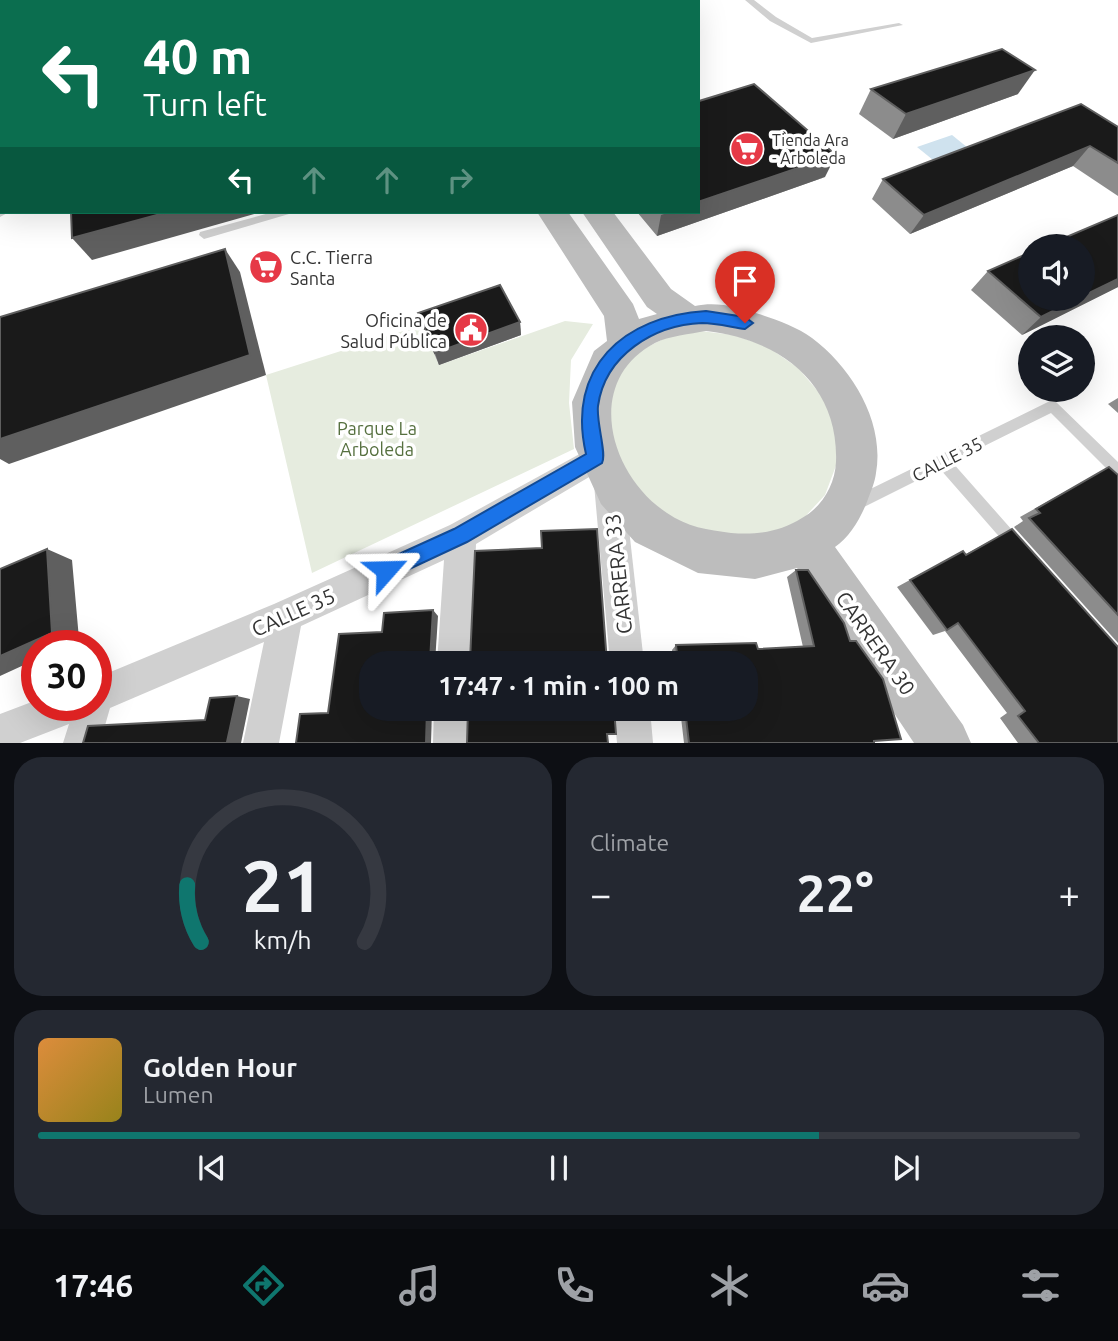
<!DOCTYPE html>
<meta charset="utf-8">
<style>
:root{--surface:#171b24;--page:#242831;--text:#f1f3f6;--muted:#9ea1a6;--line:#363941;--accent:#0f766e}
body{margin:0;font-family:Ubuntu,sans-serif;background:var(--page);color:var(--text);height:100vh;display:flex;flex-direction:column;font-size:26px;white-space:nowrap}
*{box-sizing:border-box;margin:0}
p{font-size:23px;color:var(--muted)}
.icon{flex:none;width:38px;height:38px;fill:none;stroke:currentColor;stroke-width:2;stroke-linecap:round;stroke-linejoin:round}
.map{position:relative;height:743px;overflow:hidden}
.details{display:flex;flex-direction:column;gap:14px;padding:14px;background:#0d0f14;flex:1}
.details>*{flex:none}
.hud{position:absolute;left:0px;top:0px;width:700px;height:214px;box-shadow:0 7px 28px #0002;background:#0b6e4f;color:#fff;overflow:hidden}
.controls{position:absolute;left:1018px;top:234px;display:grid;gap:14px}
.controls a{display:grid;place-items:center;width:77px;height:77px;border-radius:50%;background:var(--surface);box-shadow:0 7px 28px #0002;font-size:35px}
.speed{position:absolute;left:21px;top:630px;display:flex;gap:14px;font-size:35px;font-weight:700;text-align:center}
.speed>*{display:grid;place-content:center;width:91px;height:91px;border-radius:50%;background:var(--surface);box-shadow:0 7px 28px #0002;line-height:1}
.speed .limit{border:10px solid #d22;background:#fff;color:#111}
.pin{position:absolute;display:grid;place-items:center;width:60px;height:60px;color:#fff;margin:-72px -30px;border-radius:50% 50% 50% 0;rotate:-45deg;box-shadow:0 0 7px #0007}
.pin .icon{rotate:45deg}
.me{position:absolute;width:77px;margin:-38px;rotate:65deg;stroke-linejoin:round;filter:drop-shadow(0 0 5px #0008)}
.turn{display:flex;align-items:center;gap:24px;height:147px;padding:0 28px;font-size:32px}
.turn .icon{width:91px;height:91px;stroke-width:2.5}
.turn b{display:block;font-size:49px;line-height:60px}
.lanes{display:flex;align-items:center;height:66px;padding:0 28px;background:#0003;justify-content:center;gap:35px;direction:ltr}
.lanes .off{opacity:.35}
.big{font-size:52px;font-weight:700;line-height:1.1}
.details .card{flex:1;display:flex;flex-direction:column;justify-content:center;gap:10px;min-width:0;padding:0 24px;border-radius:28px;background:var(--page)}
.details .dial{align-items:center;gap:0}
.dial svg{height:182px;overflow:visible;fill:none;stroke:var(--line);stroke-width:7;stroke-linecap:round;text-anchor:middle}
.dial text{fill:var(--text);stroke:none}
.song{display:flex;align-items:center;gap:21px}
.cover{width:84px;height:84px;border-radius:10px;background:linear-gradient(135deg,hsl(30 70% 55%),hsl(50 70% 35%))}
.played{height:7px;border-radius:4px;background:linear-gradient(90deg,var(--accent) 75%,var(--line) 75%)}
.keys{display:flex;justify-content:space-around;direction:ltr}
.heat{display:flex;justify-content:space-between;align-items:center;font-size:38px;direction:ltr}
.details .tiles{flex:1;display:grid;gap:14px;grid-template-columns:1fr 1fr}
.card:last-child{grid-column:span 2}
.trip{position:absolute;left:359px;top:651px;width:399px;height:70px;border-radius:28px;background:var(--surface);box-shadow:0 7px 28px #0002;font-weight:700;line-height:70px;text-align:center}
.dock{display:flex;height:112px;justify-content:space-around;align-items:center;background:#090b0e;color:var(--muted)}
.dock .icon{width:49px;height:49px}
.dock .selected{color:var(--accent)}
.dock b{font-size:32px;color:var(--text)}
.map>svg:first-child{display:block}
.green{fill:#e6ecdf}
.water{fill:#cfe2ee}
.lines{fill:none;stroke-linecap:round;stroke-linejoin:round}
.lane{fill:#d0d0d0;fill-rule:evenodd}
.street{fill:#d0d0d0;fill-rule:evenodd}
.secondary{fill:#bdbdbd;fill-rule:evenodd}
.wall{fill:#8c8c8c}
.shaded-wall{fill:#5f5f5f}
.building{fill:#1a1a1a;stroke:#5f5f5f;stroke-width:2}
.route{fill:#1a73e8;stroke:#114b97;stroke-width:2}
.labels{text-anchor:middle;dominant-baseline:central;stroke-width:7;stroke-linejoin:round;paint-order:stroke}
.far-poi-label{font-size:16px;fill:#333;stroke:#fff;text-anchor:start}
.poi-label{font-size:18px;fill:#333;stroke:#fff;text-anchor:start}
.park-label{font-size:18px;fill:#56703f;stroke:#fff}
.street-label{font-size:18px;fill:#333;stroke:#fff}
.near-street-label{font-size:21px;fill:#333;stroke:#fff}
</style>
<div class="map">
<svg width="1118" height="743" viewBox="0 0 1118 743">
<rect width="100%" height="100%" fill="#fff"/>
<g class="green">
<path d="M565 321 593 324 571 360 569 403 574 449 312 573 266 375 422 325 439 365Z"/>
<path d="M700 331 734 335 768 347 798 368 822 396 836 428 837 463 825 495 801 521 765 536 723 538 681 527 619 473 606 404 617 375 638 352 667 337Z"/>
</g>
<path class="water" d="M952 135 973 152 938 164 917 147Z"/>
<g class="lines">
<g class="lane">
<path d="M745 0H754L776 17 812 38 899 23 903 25 811 43 770 21Z"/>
<path d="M273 212H290L289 214 204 239 199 235 200 232Z"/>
<path d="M1052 400 1056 402 1118 462V477L1113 475 1051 413 952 462 1020 539 1022 544 1020 549 1015 551 1010 549 940 469 858 510 853 512 848 510 846 505 848 500Z"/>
</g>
<g class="street">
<path d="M76 0H92L75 2Z"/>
<path d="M0 198 2 212H9L0 217Z"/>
<path d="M596 445 606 449 610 458 606 467 476 544 471 663H437L444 560 301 626 279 743H243L264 642 110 708 100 743H63L69 724 20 743H0V714L37 700V705H96V678L274 604 450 525Z"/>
<path d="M609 470 619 474 624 484 644 663H610L594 484 599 474Z"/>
<path d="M434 709H470L469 743H433Z"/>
<path d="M614 709H650L653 743H617Z"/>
</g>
<g class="secondary">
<path d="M399 0H421L422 2H400Z"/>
<path d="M435 0H457L458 2H436Z"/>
<path d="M537 212H568L633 304 639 319 657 314 647 307 582 212H613L671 289 695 306C716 301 739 307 759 314 777 320 797 327 812 338 852 368 885 422 876 473 875 482 871 491 868 499 862 516 850 537 835 547L963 725 971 743H914L797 568 755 579 698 573 635 542 601 504 575 447 572 402 594 351 607 341 604 316ZM706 331C779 339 839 383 836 462 835 485 822 507 802 518 779 532 758 535 731 533 708 530 687 527 667 513 609 475 583 381 655 343 669 336 690 334 706 331Z"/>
</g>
</g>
<g class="wall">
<path d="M486 0H679L672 2H488Z"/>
<path d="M871 89 1018 94 893 139 859 114Z"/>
<path d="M1118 127V196L1073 166 910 234 872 199 883 179Z"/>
<path d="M825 177 657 236 637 212H698Z"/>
<path d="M1118 215V287L1022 335 971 290 988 271Z"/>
<path d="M418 313 520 322 521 335 439 365 422 325Z"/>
<path d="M1118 398V413L1108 404Z"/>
<path d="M1109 467 1118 475V643L1014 527 1023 521 1020 517Z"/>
<path d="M1012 529 1118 743H1018L1000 718 1007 713 945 631 933 635 897 587 963 551 966 554Z"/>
<path d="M796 570 874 743H684L680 709H746V663H673L672 650 676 645 758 649 803 647 787 577Z"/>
</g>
<g class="shaded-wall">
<path d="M173 0H190L189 2H173Z"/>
<path d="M596 0H679L672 2H589Z"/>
<path d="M1035 70 1018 94 893 139 906 114Z"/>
<path d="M1090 146 1073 166 910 234 924 215Z"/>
<path d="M836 155 825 177 657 236 661 215 670 212H698V202Z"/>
<path d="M168 212H261L92 260 72 238Z"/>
<path d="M225 249 240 272 266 375 9 464 0 459V439Z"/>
<path d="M1118 279V287L1022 335 1041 317 1077 299H1083V296Z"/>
<path d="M520 322 521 335 439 365 435 353Z"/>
<path d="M47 549 72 560 79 639 65 646H37V659L0 676V656Z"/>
<path d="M433 610 438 616 435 663 430 661Z"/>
<path d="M237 696 250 699 241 743H229L227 742Z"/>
<path d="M427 709H432L431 743H426Z"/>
</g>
<g class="building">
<rect x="121" y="0" width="52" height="2"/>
<path d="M281 0H375L376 2H281Z"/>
<path d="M503 0H596L589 2H504Z"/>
<path d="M1002 49 1035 70 906 114 871 89Z"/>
<path d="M754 84 836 155 698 202V100L699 101Z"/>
<path d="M1081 104 1118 127V163L1090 146 924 215 883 179Z"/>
<path d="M71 212H168L72 238Z"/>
<path d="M1118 215V279L1083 296V247H1043Z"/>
<path d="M225 249 250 355 0 439V317Z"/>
<path d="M1031 252V299H1077L1041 317 988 271Z"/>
<path d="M500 285 520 322 435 353 418 313Z"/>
<path d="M1109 467 1118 475V615L1029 518 1040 513 1036 509Z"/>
<path d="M597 529 607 663H371V709H427L426 743H296L300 714 328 713 339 634 382 632 384 613 433 610 430 661H470L475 551 542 548 541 531Z"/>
<path d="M1012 529 1118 647V743H1039L1018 716 1025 711 958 623 947 630 910 580 963 551 966 555Z"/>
<path d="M47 549 52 633 0 656V569Z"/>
<path d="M796 570H808L844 623 850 641H856L883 679 901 739 874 741V743H689L685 709H746V663H678L676 645 756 643 758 649 814 646Z"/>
<path d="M237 696 227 742 229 743H83L88 726 205 720 210 698Z"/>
<path d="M468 709H614L616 734H607L608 743H467Z"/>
</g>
<path class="route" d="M706 311 745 317 753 323 745 329C731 327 716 323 702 323 654 325 605 355 598 406 596 422 607 454 602 463L467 542 386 580 379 577 376 570 379 563 454 529 586 454C566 368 623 316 706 311Z"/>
<defs>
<g id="supermarket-disc" transform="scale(1.75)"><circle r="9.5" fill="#e63946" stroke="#fff"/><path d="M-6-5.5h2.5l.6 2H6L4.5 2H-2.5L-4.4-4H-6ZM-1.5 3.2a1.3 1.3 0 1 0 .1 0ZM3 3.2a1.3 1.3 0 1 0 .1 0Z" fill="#fff"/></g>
<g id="civic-disc" transform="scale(1.75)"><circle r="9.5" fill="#e63946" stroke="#fff"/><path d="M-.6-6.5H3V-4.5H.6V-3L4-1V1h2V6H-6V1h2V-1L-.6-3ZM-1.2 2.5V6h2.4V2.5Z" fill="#fff"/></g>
</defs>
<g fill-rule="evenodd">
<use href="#supermarket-disc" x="747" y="149"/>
<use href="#supermarket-disc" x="266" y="267"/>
<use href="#civic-disc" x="471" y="330"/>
</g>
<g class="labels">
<g class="far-poi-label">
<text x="772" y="140">Tienda Ara<tspan x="772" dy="18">- Arboleda</tspan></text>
</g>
<g class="poi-label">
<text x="290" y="257">C.C. Tierra<tspan x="290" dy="21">Santa</tspan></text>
<text x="447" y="320" text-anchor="end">Oficina de<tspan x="447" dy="21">Salud Pública</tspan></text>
</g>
<g class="park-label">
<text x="377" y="428">Parque La<tspan x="377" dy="21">Arboleda</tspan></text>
</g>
<g class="street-label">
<text transform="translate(947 459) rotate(-27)">CALLE 35</text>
</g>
<g class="near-street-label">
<text transform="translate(618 574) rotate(-96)">CARRERA 33</text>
<text transform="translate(293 612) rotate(-24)">CALLE 35</text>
<text transform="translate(876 643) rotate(55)">CARRERA 30</text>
</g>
</g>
</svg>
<div class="controls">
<a><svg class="icon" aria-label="sound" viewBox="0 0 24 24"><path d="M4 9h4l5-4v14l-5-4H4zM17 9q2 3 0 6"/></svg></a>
<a><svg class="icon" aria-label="layers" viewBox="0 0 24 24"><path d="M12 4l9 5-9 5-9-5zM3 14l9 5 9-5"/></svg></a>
</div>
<div class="speed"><div class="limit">30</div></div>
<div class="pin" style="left:745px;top:323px;background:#d93025"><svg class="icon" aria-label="arrive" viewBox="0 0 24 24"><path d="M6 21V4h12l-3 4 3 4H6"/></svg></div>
<svg class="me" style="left:386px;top:570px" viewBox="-20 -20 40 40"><path d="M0-17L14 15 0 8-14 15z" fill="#1a73e8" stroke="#fff" stroke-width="4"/></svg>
<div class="trip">17:47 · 1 min · 100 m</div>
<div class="hud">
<div class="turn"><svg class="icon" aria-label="left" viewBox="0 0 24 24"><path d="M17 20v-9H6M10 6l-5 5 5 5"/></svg><div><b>40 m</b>Turn left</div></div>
<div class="lanes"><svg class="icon" aria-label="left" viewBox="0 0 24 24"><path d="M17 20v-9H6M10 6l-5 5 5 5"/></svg><svg class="icon off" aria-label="ahead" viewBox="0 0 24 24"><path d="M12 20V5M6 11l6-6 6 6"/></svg><svg class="icon off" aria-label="ahead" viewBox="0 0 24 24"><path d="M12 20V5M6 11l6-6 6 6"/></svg><svg class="icon off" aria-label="right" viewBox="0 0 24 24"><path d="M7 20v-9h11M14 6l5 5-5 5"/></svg></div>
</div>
</div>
<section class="details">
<div class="tiles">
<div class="card dial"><svg viewBox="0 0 100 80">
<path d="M14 69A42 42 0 1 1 86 69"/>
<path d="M14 69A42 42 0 0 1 8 44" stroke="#0f766e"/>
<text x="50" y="56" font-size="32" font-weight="700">21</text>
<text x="50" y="72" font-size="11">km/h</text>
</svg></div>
<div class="card"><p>Climate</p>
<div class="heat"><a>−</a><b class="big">22°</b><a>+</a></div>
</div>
<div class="card">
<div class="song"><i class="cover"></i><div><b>Golden Hour</b><p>Lumen</p></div></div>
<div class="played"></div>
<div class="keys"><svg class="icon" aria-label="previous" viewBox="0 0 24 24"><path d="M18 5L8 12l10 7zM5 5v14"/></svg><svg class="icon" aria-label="pause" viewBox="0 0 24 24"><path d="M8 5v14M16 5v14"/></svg><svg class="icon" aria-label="next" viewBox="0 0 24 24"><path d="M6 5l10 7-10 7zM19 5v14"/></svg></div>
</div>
</div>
</section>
<nav class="dock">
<b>17:46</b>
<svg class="icon selected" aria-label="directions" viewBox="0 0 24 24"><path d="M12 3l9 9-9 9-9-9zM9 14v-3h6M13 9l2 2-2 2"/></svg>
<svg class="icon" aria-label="music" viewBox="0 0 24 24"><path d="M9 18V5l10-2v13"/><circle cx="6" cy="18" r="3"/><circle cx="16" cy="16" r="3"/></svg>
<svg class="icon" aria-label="phone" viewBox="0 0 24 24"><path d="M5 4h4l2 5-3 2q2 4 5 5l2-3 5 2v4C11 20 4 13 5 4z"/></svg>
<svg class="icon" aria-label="climate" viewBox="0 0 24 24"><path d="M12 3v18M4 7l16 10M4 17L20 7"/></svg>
<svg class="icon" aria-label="car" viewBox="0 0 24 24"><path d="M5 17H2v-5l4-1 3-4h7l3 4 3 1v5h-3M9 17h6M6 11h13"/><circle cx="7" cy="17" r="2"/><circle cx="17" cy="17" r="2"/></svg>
<svg class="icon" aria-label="filters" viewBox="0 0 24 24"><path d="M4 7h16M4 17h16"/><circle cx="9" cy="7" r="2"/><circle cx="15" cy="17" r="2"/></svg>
</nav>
